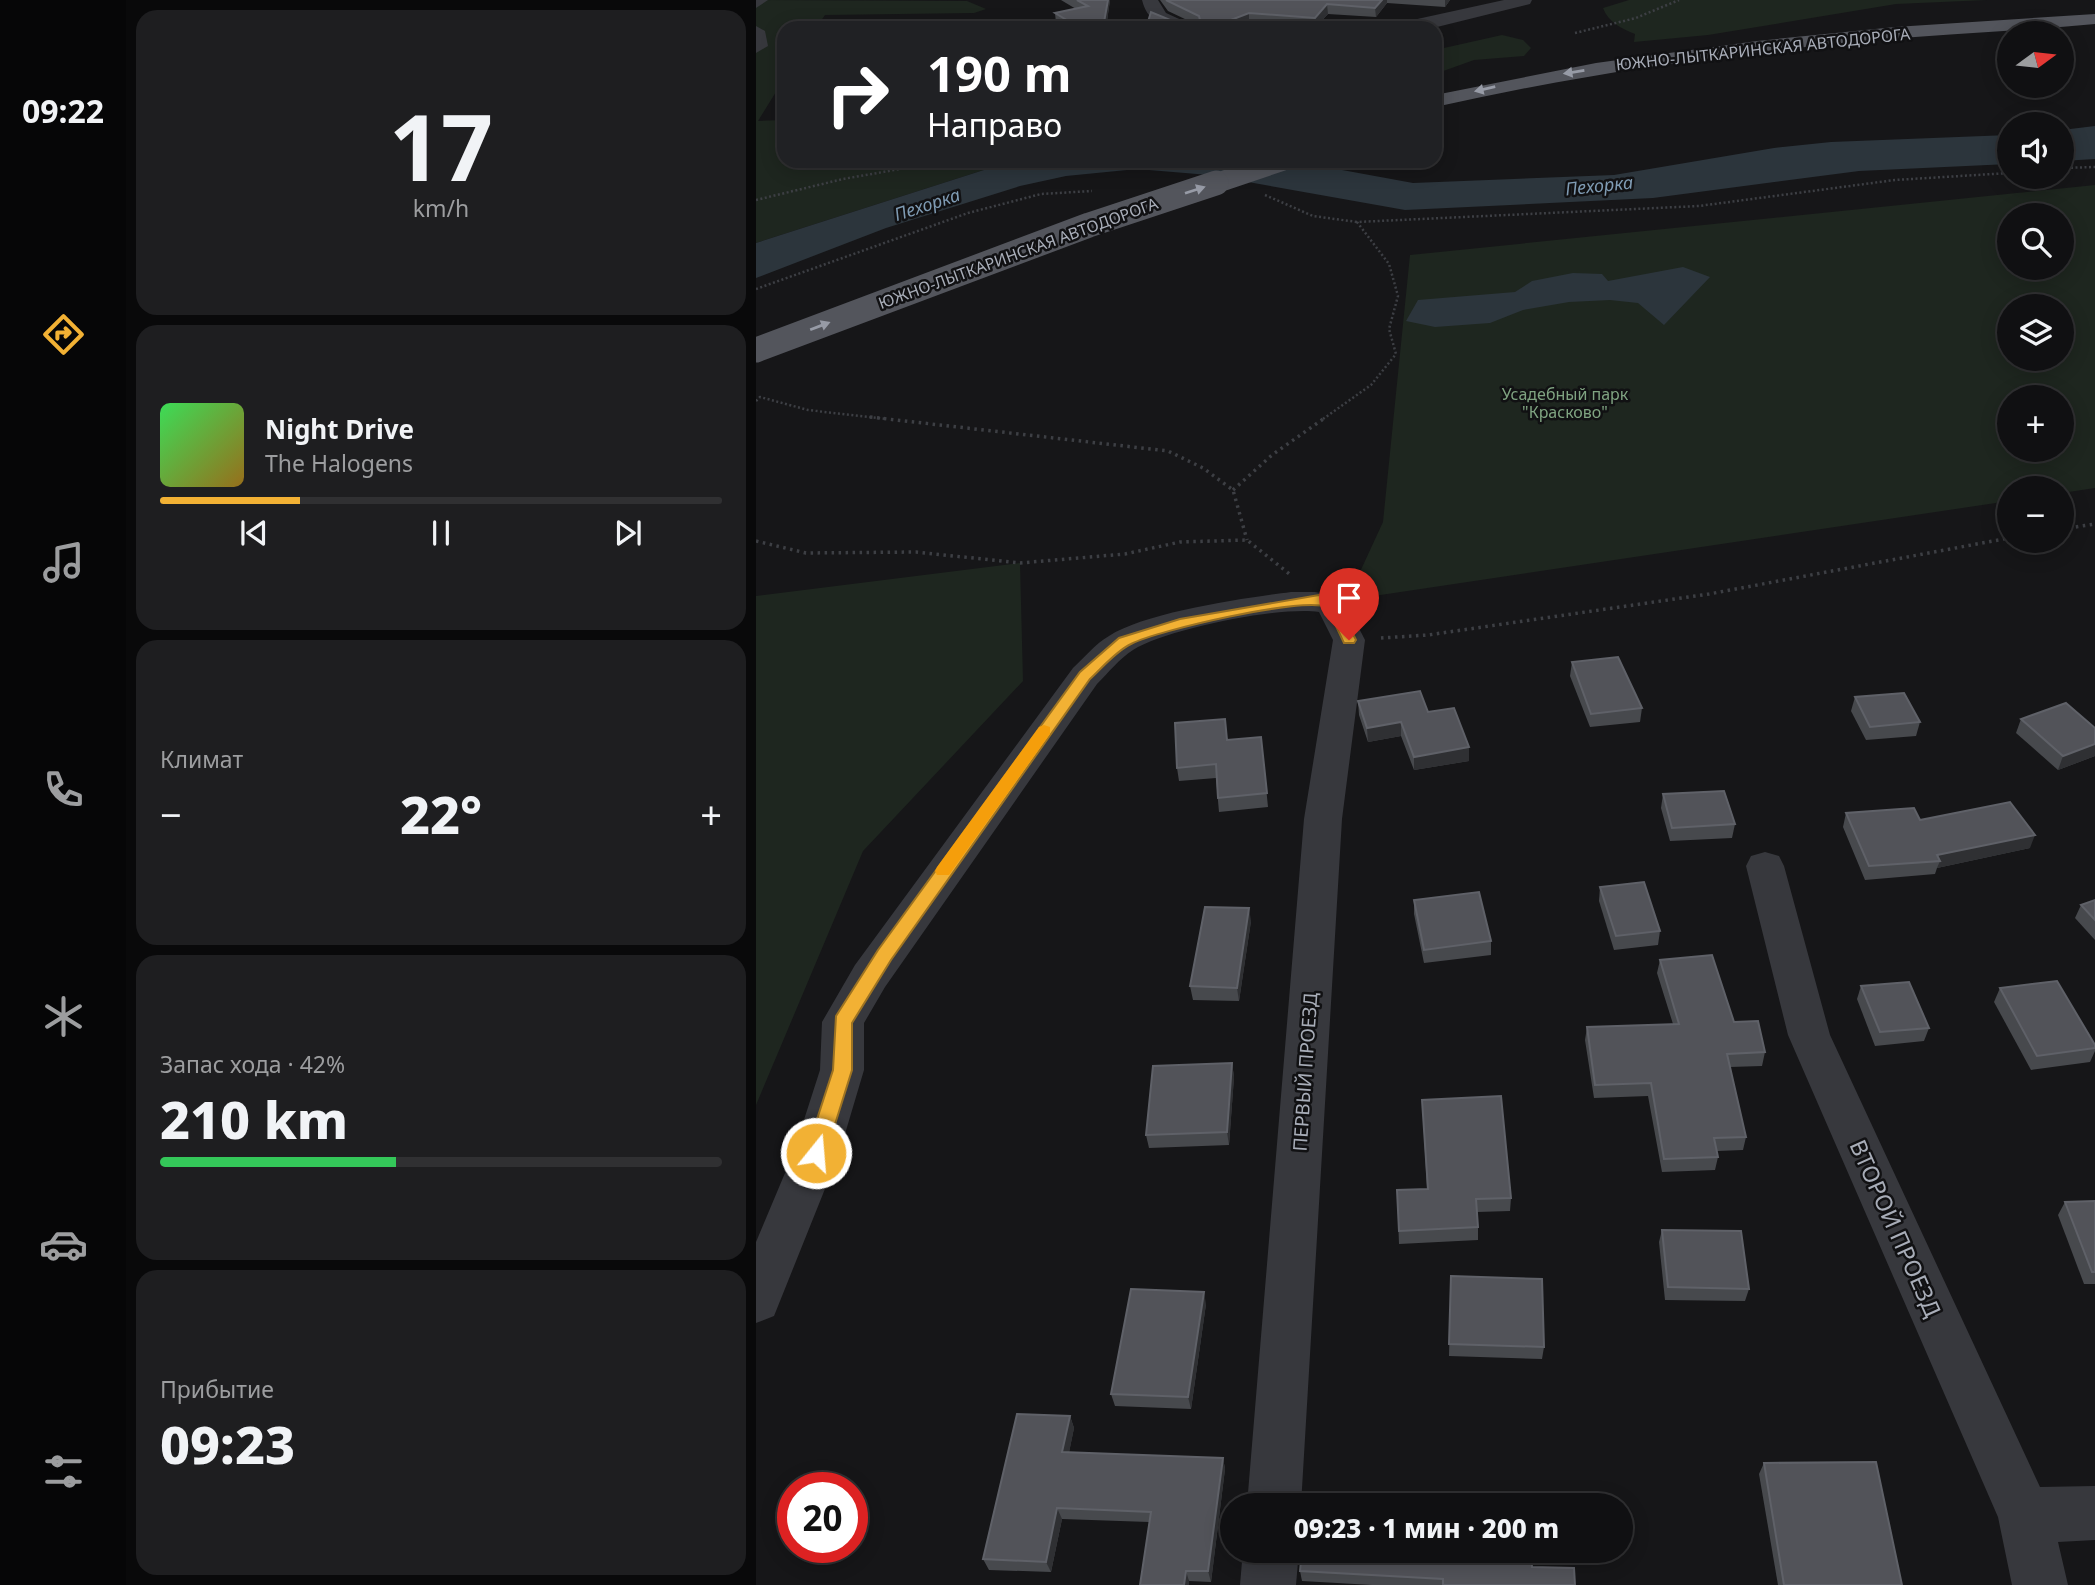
<!DOCTYPE html>
<html lang="ru">
<meta charset="utf-8">
<style>
:root{--surface:#101012;--page:#1e1e20;--text:#f1f3f6;--muted:#9c9d9f;--line:#303032;--accent:#f2b134}
body{margin:0;font-family:"Noto Sans",sans-serif;background:var(--page);color:var(--text);height:100vh;display:flex;flex-direction:column;font-size:26px;white-space:nowrap}
*{box-sizing:border-box;margin:0}
p{font-size:23px;color:var(--muted)}
.icon{flex:none;width:38px;height:38px;fill:none;stroke:currentColor;stroke-width:2;stroke-linecap:round;stroke-linejoin:round}
.map{position:relative;flex:1;overflow:hidden}
.drawer{display:flex;flex-direction:column;gap:10px;padding:10px;background:#09090a;width:630px}
.drawer>*{flex:none}
.banner{position:absolute;left:21px;top:21px;width:665px;height:147px;border-radius:21px;box-shadow:0 4px 18px #0003,0 0 0 2px var(--line);background:#202124;color:#fff;overflow:hidden}
.needle{width:46px;rotate:75deg}
.tools{position:absolute;left:1241px;top:21px;display:grid;gap:14px}
.tools a{display:grid;place-items:center;width:77px;height:77px;border-radius:50%;background:var(--surface);box-shadow:0 4px 18px #0003,0 0 0 2px var(--line);font-size:35px}
.speed{position:absolute;left:21px;top:1472px;display:flex;gap:14px;font-size:35px;font-weight:700;text-align:center}
.speed>*{display:grid;place-content:center;width:91px;height:91px;border-radius:50%;background:var(--surface);box-shadow:0 4px 18px #0003,0 0 0 2px var(--line);line-height:1}
.speed .limit{border:10px solid #d22;background:#fff;color:#111}
.pin{position:absolute;display:grid;place-items:center;width:60px;height:60px;color:#fff;margin:-72px -30px;border-radius:50% 50% 50% 0;rotate:-45deg;box-shadow:0 0 7px #0007}
.pin .icon{rotate:45deg}
.me{position:absolute;width:77px;margin:-38px;rotate:17deg;stroke-linejoin:round;filter:drop-shadow(0 0 5px #0008)}
.turn{display:flex;align-items:center;gap:24px;height:147px;padding:0 35px;font-size:32px}
.turn .icon{width:91px;height:91px;stroke-width:2.5}
.turn b{display:block;font-size:49px;line-height:60px}
.big{font-size:52px;font-weight:800;line-height:1.1}
.drawer .tile{flex:1;display:flex;flex-direction:column;justify-content:center;gap:10px;min-width:0;padding:0 24px;border-radius:21px;background:var(--page)}
.drawer .dial{align-items:center;gap:0}
.dial b{font-size:91px;line-height:1}
.song{display:flex;align-items:center;gap:21px}
.cover{width:84px;height:84px;border-radius:10px;background:linear-gradient(135deg,hsl(130 70% 55%),hsl(40 70% 35%))}
.played{height:7px;border-radius:4px;background:linear-gradient(90deg,var(--accent) 25%,var(--line) 25%)}
.keys{display:flex;justify-content:space-around;direction:ltr}
.heat{display:flex;justify-content:space-between;align-items:center;font-size:38px;direction:ltr}
.charge{height:10px;border-radius:5px;background:linear-gradient(90deg,#34c759 42%,var(--line) 0)}
.trip{position:absolute;left:464px;top:1493px;width:413px;height:70px;border-radius:35px;background:var(--surface);box-shadow:0 4px 18px #0003,0 0 0 2px var(--line);font-weight:800;line-height:70px;text-align:center}
main{display:flex;flex:1;min-height:0}
.dock{display:flex;flex-direction:column;width:126px;justify-content:space-around;align-items:center;background:#060607;color:var(--muted)}
.dock .icon{width:49px;height:49px}
.dock .selected{color:var(--accent)}
.dock b{font-size:32px;color:var(--text)}
.map>svg:first-child{display:block}
.green{fill:#1e261f;fill-rule:evenodd}
.water{fill:#2c353c}
.lines{fill:none;stroke-linecap:round;stroke-linejoin:round}
.path-far1{stroke:#3d3f44;stroke-width:2.5;stroke-dasharray:2 2.5;stroke-linecap:butt}
.path{stroke:#3d3f44;stroke-width:3.5;stroke-dasharray:2.5 4.5;stroke-linecap:butt}
.minor{fill:#37383d;fill-rule:evenodd}
.major{fill:#53555c;fill-rule:evenodd}
.major-bridge-far1{stroke:#53555c;stroke-width:20}
.major-bridge{stroke:#53555c;stroke-width:25}
.wall{fill:#47494d}
.shaded-wall{fill:#2f3033}
.building{fill:#525359;stroke:#5f6168;stroke-width:2}
.oneway{fill:#979ba6}
.route{fill:#f2b134;stroke:#9d7322;stroke-width:2}
.slow{fill:#f59e0b}
.labels{text-anchor:middle;dominant-baseline:central;stroke-width:5;stroke-linejoin:round;paint-order:stroke}
.far-street-label{font-size:16px;fill:#a8adb8;stroke:#111113}
.far-park-label{font-size:16px;fill:#7fa381;stroke:#111113}
.far-water-label{font-size:18px;font-style:italic;fill:#7f9bb3;stroke:#111113}
.street-label{font-size:19px;fill:#a8adb8;stroke:#111113}
.near-street-label{font-size:23px;fill:#a8adb8;stroke:#111113}
</style>
<main>
<nav class="dock">
<b>09:22</b>
<svg class="icon selected" aria-label="directions" viewBox="0 0 24 24"><path d="M12 3l9 9-9 9-9-9zM9 14v-3h6M13 9l2 2-2 2"/></svg>
<svg class="icon" aria-label="music" viewBox="0 0 24 24"><path d="M9 18V5l10-2v13"/><circle cx="6" cy="18" r="3"/><circle cx="16" cy="16" r="3"/></svg>
<svg class="icon" aria-label="phone" viewBox="0 0 24 24"><path d="M5 4h4l2 5-3 2q2 4 5 5l2-3 5 2v4C11 20 4 13 5 4z"/></svg>
<svg class="icon" aria-label="climate" viewBox="0 0 24 24"><path d="M12 3v18M4 7l16 10M4 17L20 7"/></svg>
<svg class="icon" aria-label="car" viewBox="0 0 24 24"><path d="M5 17H2v-5l4-1 3-4h7l3 4 3 1v5h-3M9 17h6M6 11h13"/><circle cx="7" cy="17" r="2"/><circle cx="17" cy="17" r="2"/></svg>
<svg class="icon" aria-label="filters" viewBox="0 0 24 24"><path d="M4 7h16M4 17h16"/><circle cx="9" cy="7" r="2"/><circle cx="15" cy="17" r="2"/></svg>
</nav>
<section class="drawer">
<div class="tile dial"><b>17</b><p>km/h</p></div>
<div class="tile">
<div class="song"><i class="cover"></i><div><b>Night Drive</b><p>The Halogens</p></div></div>
<div class="played"></div>
<div class="keys"><svg class="icon" aria-label="previous" viewBox="0 0 24 24"><path d="M18 5L8 12l10 7zM5 5v14"/></svg><svg class="icon" aria-label="pause" viewBox="0 0 24 24"><path d="M8 5v14M16 5v14"/></svg><svg class="icon" aria-label="next" viewBox="0 0 24 24"><path d="M6 5l10 7-10 7zM19 5v14"/></svg></div>
</div>
<div class="tile"><p>Климат</p>
<div class="heat"><a>−</a><b class="big">22°</b><a>+</a></div>
</div>
<div class="tile"><p>Запас хода · 42%</p><b class="big">210 km</b><div class="charge"></div></div>
<div class="tile"><p>Прибытие</p><b class="big">09:23</b></div>
</section>
<div class="map">
<svg width="1339" height="1585" viewBox="0 0 1339 1585">
<rect width="100%" height="100%" fill="#161618"/>
<g class="green">
<path d="M0 0 211 1 230 9 218 13 69 15 60 28H28V79L2 121 28 120V161H256L0 243Z"/>
<path d="M873 0H1231L1140 4 952 35 878 42 879 34C866 29 852 22 847 8Z"/>
<path d="M746 35 767 40 775 48 768 56 718 60 679 74V50Z"/>
<path d="M1339 185V488L1306 493V488H1253V501L591 600 627 522 654 255ZM1253 215H1306V268H1253ZM1253 306H1306V359H1253ZM1253 397H1306V450H1253Z"/>
<path d="M264 563 267 681 107 851 0 1105V596Z"/>
</g>
<g class="water">
<path d="M1339 126V159L1306 161V130Z"/>
<path d="M1253 135V164L1103 171 897 198 649 210 453 175 381 169 310 176 264 186 130 228 0 278V243L256 161H537L657 183 858 175 1018 148 1075 142Z"/>
<path d="M927 267 954 277 908 325 882 303 854 300 813 302 767 310 734 323 679 327 650 321 662 300 759 292 776 281 817 273 846 274 852 281Z"/>
</g>
<g class="lines">
<g class="path-far1">
<path d="M819 33 880 18 923 0"/>
<path d="M1306 168 1339 167"/>
<path d="M509 195 557 216 601 222"/>
<path d="M0 200 87 179 190 161"/>
<path d="M0 289 212 213 285 194 336 191"/>
<path d="M0 401 4 397 52 410 130 419"/>
<path d="M567 419 615 385 640 354 633 329 642 296 633 264 601 222 943 206 1139 180 1253 173"/>
</g>
<g class="path">
<path d="M114 417 412 451 447 468 477 490 491 540"/>
<path d="M477 490 516 455 570 417"/>
<path d="M1306 529 1339 524"/>
<path d="M0 541 50 553 160 552 264 563 369 554 424 542 491 540 536 576"/>
<path d="M625 638 672 635 953 594 1253 538"/>
</g>
<g class="minor">
<path d="M0 0H12L0 8Z"/>
<path d="M386 0H402L410 13 443 28C418 28 393 29 386 0Z"/>
<path d="M748 0H776L774 4 681 27 634 28 643 23Z"/>
<path d="M0 26 9 31 12 46 0 53Z"/>
<path d="M535 592H559L587 597 609 640 586 819 545 1505H491L548 819 577 640 563 612C524 606 411 629 377 650 363 659 353 672 341 684L129 987 108 1023V1070L83 1154 18 1316 0 1323V1242L37 1154 64 1070 66 1022 99 965 317 668C329 657 339 644 353 636 390 612 489 598 535 592Z"/>
<path d="M1009 852 1023 856 1028 866 1074 1035 1284 1487 1339 1486V1540L1302 1542 1312 1585H1256L1242 1517 1032 1035 990 866 995 856Z"/>
<path d="M487 1550H543L540 1585H484Z"/>
</g>
<path class="major" d="M1339 14V24C1263 31 1187 34 1110 41 965 54 821 75 679 107V95L840 63 1001 41 1139 27Z"/>
<path class="major-bridge-far1" d="M455 185 526 161"/>
<path class="major-bridge" d="M0 350 333 225 460 183"/>
</g>
<g class="wall">
<path d="M305 0H354L350 28H309L300 23 299 13 320 9Z"/>
<path d="M404 0H694L689 7 631 3 620 17 572 14 559 28 493 23 414 20H431L412 11Z"/>
<path d="M816 662 886 708 884 722 834 727 814 676Z"/>
<path d="M1099 697 1164 722 1160 736 1110 740 1095 711Z"/>
<path d="M602 701 672 712 713 747V761L658 770 645 736 612 742 603 715Z"/>
<path d="M1265 719 1339 728V756L1302 770 1260 733Z"/>
<path d="M505 737 512 807 463 812 460 778 423 781 421 768 471 740Z"/>
<path d="M907 794 979 824 976 838 914 841 905 808Z"/>
<path d="M1090 813 1164 820 1274 848 1181 868 1179 874 1109 880 1087 827Z"/>
<path d="M844 887 904 931 902 945 858 950 843 901Z"/>
<path d="M658 900 735 941V955L668 963 658 914Z"/>
<path d="M1339 900V940L1319 918 1325 905Z"/>
<path d="M495 921 483 1001 437 1000 434 986Z"/>
<path d="M904 960 978 1022 1009 1052 1006 1066 974 1067 990 1137 987 1150 961 1151 962 1157 959 1170 906 1172 892 1096 838 1098 829 1040 831 1027 917 1024 901 973Z"/>
<path d="M1105 986 1173 1028 1168 1041 1119 1046 1101 999Z"/>
<path d="M1244 988 1339 1045V1051L1334 1062 1275 1070 1238 1002Z"/>
<path d="M476 1063 478 1077 473 1145 393 1148 390 1135Z"/>
<path d="M666 1100 755 1198 754 1211 721 1212 722 1227V1240L643 1244 641 1190 671 1189Z"/>
<path d="M1339 1201V1284H1328L1302 1215 1309 1202Z"/>
<path d="M906 1230 993 1289 989 1301 909 1300 903 1242Z"/>
<path d="M695 1276 788 1347 786 1359 693 1356Z"/>
<path d="M450 1304 435 1409 359 1406 355 1394Z"/>
<path d="M314 1416 318 1428 313 1452 467 1458 469 1469 455 1582 433 1581 393 1522 306 1519 295 1572 233 1570 227 1559Z"/>
<path d="M1008 1463 1146 1585H1022L1003 1474Z"/>
<path d="M776 1567 819 1585H616L546 1581 544 1571Z"/>
</g>
<g class="shaded-wall">
<path d="M352 0H354L350 28H347Z"/>
<path d="M626 0H631V3L620 17 619 8Z"/>
<path d="M689 0H694L689 7Z"/>
<path d="M571 4 572 14 559 28V18Z"/>
<path d="M493 13V23L480 28H454Z"/>
<path d="M645 722V736L612 742 611 728Z"/>
<path d="M1339 744V756L1302 770 1307 756Z"/>
<path d="M713 747V761L658 770V757Z"/>
<path d="M1279 835 1274 848 1181 868 1184 861 1181 855Z"/>
<path d="M493 908 495 921 483 1001 481 988Z"/>
<path d="M476 1063 478 1077 473 1145 471 1132Z"/>
<path d="M448 1292 450 1304 435 1409 432 1397Z"/>
<path d="M314 1416 318 1428 311 1463 306 1452Z"/>
<path d="M467 1458 469 1469 455 1582 452 1571Z"/>
<path d="M301 1508 306 1519 295 1572 290 1562Z"/>
<path d="M430 1571 433 1581V1585H428Z"/>
</g>
<g class="building">
<path d="M321 0H352L347 28H324L299 13 332 6Z"/>
<path d="M410 0H626L619 8 571 4 559 18 493 13 454 28H390L395 12 414 20H444L443 16Z"/>
<path d="M862 657 886 708 835 714 816 662Z"/>
<path d="M664 691 672 712 698 708 713 747 658 757 645 722 611 728 602 701Z"/>
<path d="M1148 693 1164 722 1114 727 1099 697Z"/>
<path d="M1310 703 1339 728V744L1307 756 1265 719Z"/>
<path d="M469 719 471 740 505 737 511 793 462 798 460 764 421 768 419 723Z"/>
<path d="M968 791 979 824 916 828 907 794Z"/>
<path d="M1254 802 1279 835 1181 855 1184 861 1113 866 1090 813 1158 808 1164 820Z"/>
<path d="M888 882 904 931 860 936 844 887Z"/>
<path d="M723 892 735 941 668 950 658 900Z"/>
<path d="M1339 900V920L1325 905Z"/>
<path d="M449 907 493 908 481 988 434 986Z"/>
<path d="M956 955 978 1022 1002 1021 1009 1052 971 1054 990 1137 958 1138 962 1157 908 1159 895 1083 839 1085 831 1027 923 1024 904 960Z"/>
<path d="M1301 981 1339 1045V1048L1281 1056 1244 988Z"/>
<path d="M1153 982 1173 1028 1124 1032 1105 986Z"/>
<path d="M476 1063 471 1132 390 1135 397 1066Z"/>
<path d="M745 1096 755 1198 720 1199 722 1227 643 1231 641 1190 672 1189 666 1100Z"/>
<path d="M1339 1201V1272H1336L1309 1202Z"/>
<path d="M906 1230 985 1231 993 1289 912 1287Z"/>
<path d="M695 1276 786 1279 788 1347 693 1344Z"/>
<path d="M375 1289 448 1292 432 1397 355 1394Z"/>
<path d="M261 1414 314 1416 306 1452 467 1458 452 1571H430L428 1585H384L395 1512 301 1508 290 1562 227 1559Z"/>
<path d="M1120 1462 1146 1585H1028L1008 1463Z"/>
<path d="M551 1496 655 1502V1505H550Z"/>
<path d="M546 1550H775L776 1567 818 1568 819 1585H687V1579L544 1571Z"/>
</g>
<defs><path id="oneway-solid" d="M-6-.8H1V-3.2L6.5 0L1 3.2V.8H-6Z" transform="scale(1.75)"/></defs>
<g class="oneway">
<use href="#oneway-solid" transform="translate(818 72) rotate(171)"/>
<use href="#oneway-solid" transform="translate(729 89) rotate(167)"/>
<use href="#oneway-solid" transform="translate(439 190) rotate(-18)"/>
<use href="#oneway-solid" transform="translate(64 326) rotate(-21)"/>
</g>
<path class="route" d="M563 595 581 601 600 640 598 643H588L571 607C546 597 402 630 375 644 360 651 346 668 334 679L135 960 96 1023V1070L70 1153 67 1160 60 1162 53 1160 50 1153 77 1070 80 1016 122 950 324 672 363 638 424 619Z"/>
<path class="slow" d="M288 725 294 727V734L193 875H181L179 871 181 867 283 727Z"/>
<g class="labels">
<g class="far-street-label">
<text transform="translate(1007 49) rotate(-6)">ЮЖНО-ЛЫТКАРИНСКАЯ АВТОДОРОГА</text>
<text transform="translate(262 253) rotate(-20)">ЮЖНО-ЛЫТКАРИНСКАЯ АВТОДОРОГА</text>
</g>
<g class="far-park-label">
<text x="809" y="394">Усадебный парк<tspan x="809" dy="18">"Красково"</tspan></text>
</g>
<g class="far-water-label">
<text transform="translate(843 185) rotate(-6)">Пехорка</text>
<text transform="translate(171 204) rotate(-18)">Пехорка</text>
</g>
<g class="street-label">
<text transform="translate(549 1072) rotate(-86)">ПЕРВЫЙ ПРОЕЗД</text>
</g>
<g class="near-street-label">
<text transform="translate(1140 1228) rotate(66)">ВТОРОЙ ПРОЕЗД</text>
</g>
</g>
</svg>
<div class="tools">
<a><svg class="needle" viewBox="-14 -14 28 28"><path d="M0-13l5 13h-10z" fill="#e53935"/><path d="M0 13l5-13h-10z" fill="#9c9d9f"/></svg></a>
<a><svg class="icon" aria-label="sound" viewBox="0 0 24 24"><path d="M4 9h4l5-4v14l-5-4H4zM17 9q2 3 0 6"/></svg></a>
<a><svg class="icon" aria-label="search" viewBox="0 0 24 24"><circle cx="10" cy="10" r="6"/><path d="M15 15l6 6"/></svg></a>
<a><svg class="icon" aria-label="layers" viewBox="0 0 24 24"><path d="M12 4l9 5-9 5-9-5zM3 14l9 5 9-5"/></svg></a>
<a>+</a>
<a>−</a>
</div>
<div class="speed"><div class="limit">20</div></div>
<div class="pin" style="left:593px;top:640px;background:#d93025"><svg class="icon" aria-label="arrive" viewBox="0 0 24 24"><path d="M6 21V4h12l-3 4 3 4H6"/></svg></div>
<svg class="me" style="left:60px;top:1153px" viewBox="-20 -20 40 40"><circle r="17" fill="#f2b134" stroke="#fff" stroke-width="3"/><path d="M0-11L8 9 0 5-8 9z" fill="#fff"/></svg>
<div class="trip">09:23 · 1 мин · 200 m</div>
<div class="banner">
<div class="turn"><svg class="icon" aria-label="right" viewBox="0 0 24 24"><path d="M7 20v-9h11M14 6l5 5-5 5"/></svg><div><b>190 m</b>Направо</div></div>
</div>
</div>
</main>
